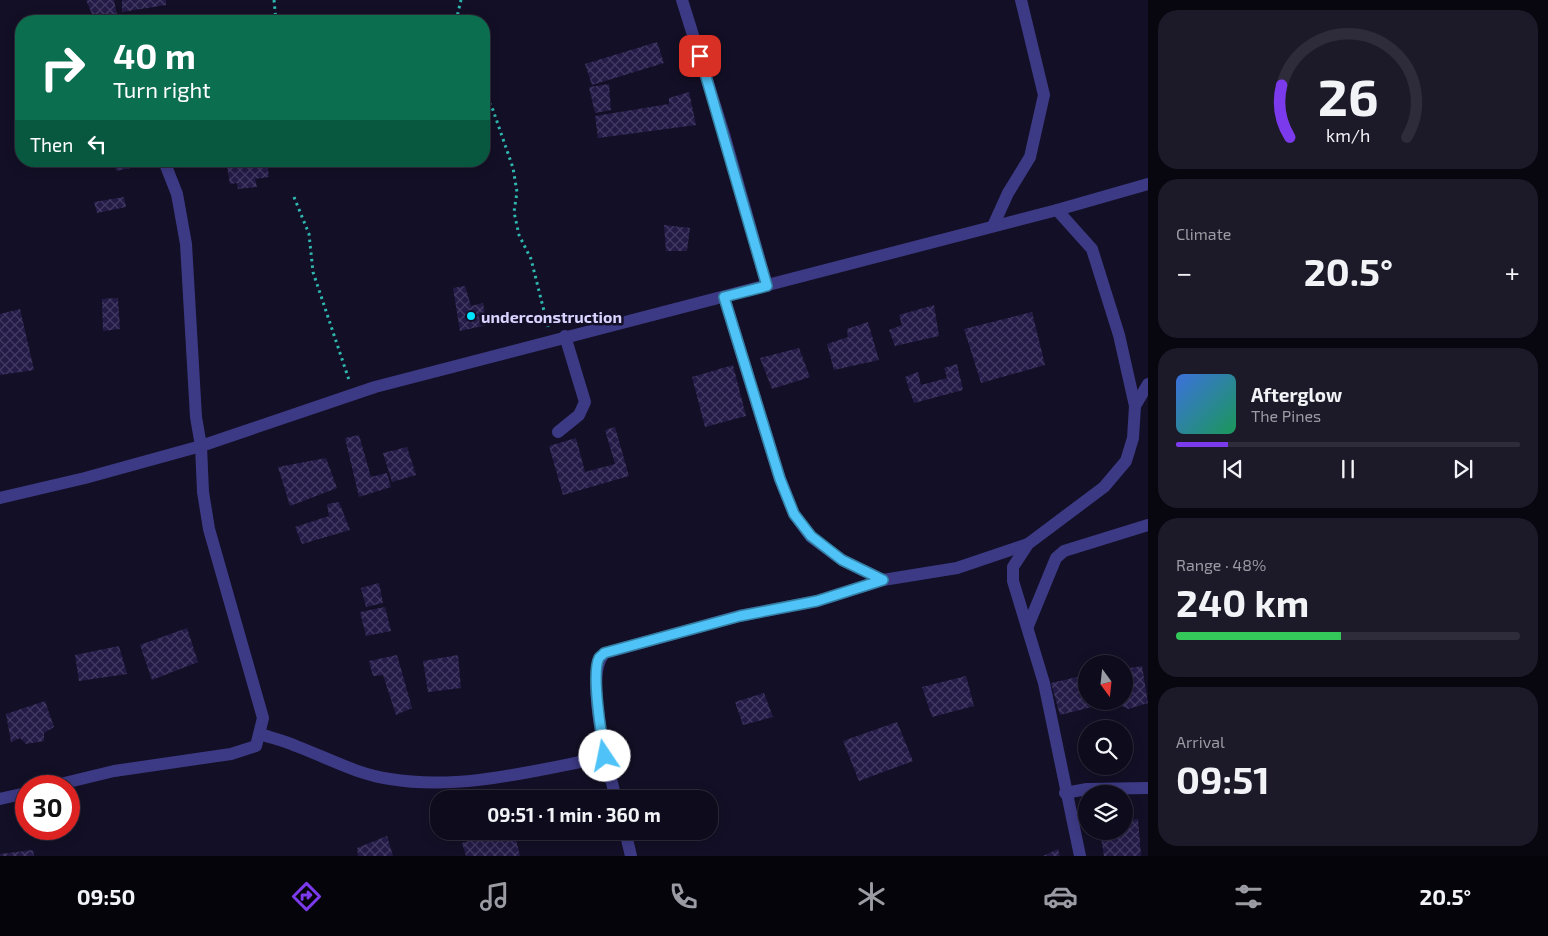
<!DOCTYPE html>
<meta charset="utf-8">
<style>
:root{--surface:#0e0b1c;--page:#1c1929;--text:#f1f3f6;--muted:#9b9ba3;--line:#2e2b3b;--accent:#7c3aed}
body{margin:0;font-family:"Exo 2",sans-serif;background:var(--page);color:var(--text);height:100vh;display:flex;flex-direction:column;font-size:19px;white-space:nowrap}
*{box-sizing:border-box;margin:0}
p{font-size:16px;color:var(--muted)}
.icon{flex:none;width:28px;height:28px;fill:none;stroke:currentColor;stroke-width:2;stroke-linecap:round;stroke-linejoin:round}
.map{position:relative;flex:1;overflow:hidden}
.details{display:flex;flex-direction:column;gap:10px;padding:10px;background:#08060f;width:400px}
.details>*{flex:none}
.top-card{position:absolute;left:15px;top:15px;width:475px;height:152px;border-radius:20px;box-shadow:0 2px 12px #0003,0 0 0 1px var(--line);background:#0b6e4f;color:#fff;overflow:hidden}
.needle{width:32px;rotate:165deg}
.fabs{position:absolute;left:1078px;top:655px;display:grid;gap:10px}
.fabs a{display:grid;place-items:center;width:55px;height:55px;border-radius:50%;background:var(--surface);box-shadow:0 2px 12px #0003,0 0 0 1px var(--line);font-size:25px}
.speed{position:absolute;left:15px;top:775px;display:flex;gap:10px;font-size:25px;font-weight:700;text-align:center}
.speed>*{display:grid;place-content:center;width:65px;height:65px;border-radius:50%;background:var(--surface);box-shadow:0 2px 12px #0003,0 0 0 1px var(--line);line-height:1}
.speed .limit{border:8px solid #d22;background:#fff;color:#111}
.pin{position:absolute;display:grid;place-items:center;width:42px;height:42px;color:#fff;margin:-21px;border-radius:10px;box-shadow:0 2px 8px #0006}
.me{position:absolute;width:55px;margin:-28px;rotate:349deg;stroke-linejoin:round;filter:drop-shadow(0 0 4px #0008)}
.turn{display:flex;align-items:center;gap:18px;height:105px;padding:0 15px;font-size:22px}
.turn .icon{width:65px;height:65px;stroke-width:2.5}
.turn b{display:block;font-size:35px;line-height:42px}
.then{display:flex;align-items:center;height:48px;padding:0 15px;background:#0003;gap:10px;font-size:19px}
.big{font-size:38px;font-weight:700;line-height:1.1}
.details .tile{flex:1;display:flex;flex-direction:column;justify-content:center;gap:8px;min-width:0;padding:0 18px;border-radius:20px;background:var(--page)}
.details .dial{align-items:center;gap:0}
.dial svg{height:130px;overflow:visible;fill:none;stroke:var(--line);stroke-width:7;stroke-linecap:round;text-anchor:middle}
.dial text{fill:var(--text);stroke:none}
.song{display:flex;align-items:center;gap:15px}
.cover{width:60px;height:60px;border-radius:8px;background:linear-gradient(135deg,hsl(220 70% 55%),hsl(150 70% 35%))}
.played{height:5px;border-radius:2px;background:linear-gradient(90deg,var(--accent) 15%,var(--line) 15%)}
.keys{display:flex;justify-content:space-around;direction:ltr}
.heat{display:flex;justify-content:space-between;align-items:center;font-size:28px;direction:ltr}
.charge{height:8px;border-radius:4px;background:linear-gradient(90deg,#34c759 48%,var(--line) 0)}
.trip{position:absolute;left:430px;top:790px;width:288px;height:50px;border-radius:20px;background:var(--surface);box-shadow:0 2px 12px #0003,0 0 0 1px var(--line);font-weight:700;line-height:50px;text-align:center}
.tab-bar{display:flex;height:80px;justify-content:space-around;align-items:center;background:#06040b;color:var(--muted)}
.tab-bar .icon{width:35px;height:35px}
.tab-bar .current{color:var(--accent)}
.tab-bar b{font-size:22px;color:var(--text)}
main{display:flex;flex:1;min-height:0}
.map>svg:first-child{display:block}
.building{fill:url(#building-cross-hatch)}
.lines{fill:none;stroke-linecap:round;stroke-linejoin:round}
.path{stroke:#2fb8b0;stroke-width:3;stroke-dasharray:2.5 4;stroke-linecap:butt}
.street{stroke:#3d3a85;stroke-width:12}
.route-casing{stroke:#337fa1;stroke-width:12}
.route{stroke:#4fc3f7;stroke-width:9}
.poi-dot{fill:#00e5ff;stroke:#130f26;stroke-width:2}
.labels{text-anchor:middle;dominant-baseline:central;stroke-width:5;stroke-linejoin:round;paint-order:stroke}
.poi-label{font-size:16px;font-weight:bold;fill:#d9d4ff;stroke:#130f26;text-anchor:start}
</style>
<main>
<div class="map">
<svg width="1148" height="856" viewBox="0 0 1148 856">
<defs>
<pattern id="building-cross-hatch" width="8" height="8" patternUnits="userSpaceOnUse" patternTransform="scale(1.25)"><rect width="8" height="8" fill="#241b47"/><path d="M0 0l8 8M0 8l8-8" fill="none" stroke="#433b63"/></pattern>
</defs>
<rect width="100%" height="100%" fill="#130f26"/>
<g class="building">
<path d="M86 0H114L118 19 95 21Z"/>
<path d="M122 0H166V5L122 12Z"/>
<path d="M657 42 664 63 592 85 585 64Z"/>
<path d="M609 84 611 110 595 113 589 87Z"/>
<path d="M689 92 696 125 598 138 595 116 669 104V98Z"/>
<path d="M114 161H145L146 165 116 171Z"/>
<path d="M188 161H205L206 166 188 168Z"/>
<path d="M231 161H267L269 177 255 179 257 187 238 189 237 183 230 184 226 162Z"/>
<path d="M124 197 126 207 97 213 94 202Z"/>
<path d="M664 225 690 228 687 251H666Z"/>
<path d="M465 286 471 306 483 303 487 325 460 331 453 288Z"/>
<path d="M118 298 120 329 103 331 102 299Z"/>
<path d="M934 305 939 336 895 346 889 330 902 325 899 315Z"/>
<path d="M20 309 34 370 0 375V314Z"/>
<path d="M1032 312 1045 365 981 383 964 329Z"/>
<path d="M868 322 879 360 834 370 827 344 848 337 847 329Z"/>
<path d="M799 348 810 377 772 389 760 358Z"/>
<path d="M957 364 963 390 914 403 905 377 918 372 921 385 947 378 944 368Z"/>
<path d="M733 365 746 416 705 427 692 377Z"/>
<path d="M615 427 629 476 563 495 549 446 576 438 585 472 615 464 605 430Z"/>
<path d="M359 435 371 477 387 473 391 487 359 497 345 438Z"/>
<path d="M407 447 416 475 392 482 383 453Z"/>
<path d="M326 458 337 488 290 506 278 467Z"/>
<path d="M339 502 350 530 302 544 295 527 329 516 327 504Z"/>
<path d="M379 583 383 603 366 607 361 588Z"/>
<path d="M385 607 391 631 366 636 360 612Z"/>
<path d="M187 628 198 662 152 680 140 645Z"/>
<path d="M119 646 127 674 79 681 75 655Z"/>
<path d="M397 655 412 708 396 715 383 675 373 676 369 661Z"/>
<path d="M458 655 461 688 428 692 423 661Z"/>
<path d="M1142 666 1148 703 1128 709 1112 701H1124V669Z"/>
<path d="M1086 675V701H1095L1096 706 1060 715 1051 683Z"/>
<path d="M966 676 974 706 932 717 922 687Z"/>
<path d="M764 693 773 717 743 725 735 702Z"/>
<path d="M45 701 54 727 44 733V741L26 744 20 738 11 742 6 714Z"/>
<path d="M897 722 913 761 859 781 843 741Z"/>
<path d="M490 789 493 799H456V798Z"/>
<path d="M1138 819 1141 856H1104L1100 831H1124V821Z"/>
<path d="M466 831 492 832 495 841 515 835 520 856H466L462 843 469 841Z"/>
<path d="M387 836 393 856H358L357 848Z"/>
<path d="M1058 849 1060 856H1043Z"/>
<path d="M33 850 34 856H0V854Z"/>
</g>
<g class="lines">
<g class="path">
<path d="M274 0 276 21"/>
<path d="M456 21 461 0"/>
<path d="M484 99 489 102 493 110 513 168 517 192 514 212 519 235 531 259 548 327"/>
<path d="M294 197 309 234 313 272 349 380"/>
</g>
<g class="street">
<path d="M682 0 724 134 767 286"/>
<path d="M1057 210 1092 249 1119 335 1135 406"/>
<path d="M993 226 1008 193 1030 157 1044 95 1021 0"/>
<path d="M724 297 780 479 794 514 811 537 842 560 883 580"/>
<path d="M558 432 579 415 585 402 565 336"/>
<path d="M0 498 85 478 201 446 375 387 1057 210 1148 184"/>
<path d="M1028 626 1056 558 1064 551 1148 525"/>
<path d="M260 734C272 738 285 741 296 746 328 758 356 774 390 779 461 791 536 770 605 757"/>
<path d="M52 786 114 771 231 754 256 746 263 718 209 529 203 492 201 446 196 417 186 244 177 194 164 161"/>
<path d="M1065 793 1087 789 1148 788"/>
<path d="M0 799 26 793"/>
<path d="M616 799C609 771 583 674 605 653L739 616 817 601 883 580 957 568 1028 544"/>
<path d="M625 831 631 856"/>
<path d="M1080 856 1044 683 1013 581V567L1028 544 1104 487 1126 461 1133 438 1135 406 1148 384"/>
</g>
</g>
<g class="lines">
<g class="route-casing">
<path id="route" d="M605 756C602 739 591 673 599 658 600 656 603 655 604 653L740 616 817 601 883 580 842 560 811 536 794 514 780 479 724 297 767 286 700 56"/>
</g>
<use href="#route" class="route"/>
</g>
<circle class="poi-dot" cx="471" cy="316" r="5"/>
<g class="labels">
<g class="poi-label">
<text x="481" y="316">underconstruction</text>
</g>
</g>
</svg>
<div class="fabs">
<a><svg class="needle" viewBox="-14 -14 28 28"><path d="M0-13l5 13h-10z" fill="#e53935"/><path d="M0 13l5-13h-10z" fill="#9b9ba3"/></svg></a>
<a><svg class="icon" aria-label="search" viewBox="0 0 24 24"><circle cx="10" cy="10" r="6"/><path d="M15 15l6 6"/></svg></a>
<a><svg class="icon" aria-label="layers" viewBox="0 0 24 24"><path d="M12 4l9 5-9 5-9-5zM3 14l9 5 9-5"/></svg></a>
</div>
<div class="speed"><div class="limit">30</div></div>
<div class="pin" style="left:700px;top:56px;background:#d93025"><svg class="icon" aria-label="arrive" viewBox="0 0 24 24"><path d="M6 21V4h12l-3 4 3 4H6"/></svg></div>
<svg class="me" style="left:605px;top:756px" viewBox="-20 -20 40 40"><circle r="19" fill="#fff"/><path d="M0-13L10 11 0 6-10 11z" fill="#4fc3f7"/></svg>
<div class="trip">09:51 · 1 min · 360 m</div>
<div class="top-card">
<div class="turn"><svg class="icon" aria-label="right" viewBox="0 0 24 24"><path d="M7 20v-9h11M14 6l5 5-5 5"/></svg><div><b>40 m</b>Turn right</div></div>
<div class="then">Then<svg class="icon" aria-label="left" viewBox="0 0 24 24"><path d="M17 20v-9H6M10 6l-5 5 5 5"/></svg></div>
</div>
</div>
<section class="details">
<div class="tile dial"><svg viewBox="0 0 100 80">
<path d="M14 69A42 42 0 1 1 86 69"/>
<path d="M14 69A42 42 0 0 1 9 37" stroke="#7c3aed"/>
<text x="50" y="56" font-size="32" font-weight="700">26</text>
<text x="50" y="72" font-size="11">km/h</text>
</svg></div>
<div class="tile"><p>Climate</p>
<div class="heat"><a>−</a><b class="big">20.5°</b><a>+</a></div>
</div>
<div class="tile">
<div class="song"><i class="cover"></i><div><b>Afterglow</b><p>The Pines</p></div></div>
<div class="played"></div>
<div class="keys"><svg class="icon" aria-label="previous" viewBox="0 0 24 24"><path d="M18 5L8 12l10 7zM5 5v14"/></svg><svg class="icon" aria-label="pause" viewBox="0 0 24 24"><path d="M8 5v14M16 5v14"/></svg><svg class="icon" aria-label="next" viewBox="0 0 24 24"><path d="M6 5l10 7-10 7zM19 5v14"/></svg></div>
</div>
<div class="tile"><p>Range · 48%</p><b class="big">240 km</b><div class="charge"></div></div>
<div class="tile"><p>Arrival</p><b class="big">09:51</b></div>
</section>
</main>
<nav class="tab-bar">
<b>09:50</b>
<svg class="icon current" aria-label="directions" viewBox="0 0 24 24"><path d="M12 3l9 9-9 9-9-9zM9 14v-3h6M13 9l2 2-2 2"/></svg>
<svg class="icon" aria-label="music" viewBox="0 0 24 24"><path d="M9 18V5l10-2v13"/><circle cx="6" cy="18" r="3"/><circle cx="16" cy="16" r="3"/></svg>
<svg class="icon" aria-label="phone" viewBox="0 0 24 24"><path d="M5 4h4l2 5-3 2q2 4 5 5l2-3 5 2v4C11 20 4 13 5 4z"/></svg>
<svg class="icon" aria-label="climate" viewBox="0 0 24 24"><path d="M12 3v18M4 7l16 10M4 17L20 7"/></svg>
<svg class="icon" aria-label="car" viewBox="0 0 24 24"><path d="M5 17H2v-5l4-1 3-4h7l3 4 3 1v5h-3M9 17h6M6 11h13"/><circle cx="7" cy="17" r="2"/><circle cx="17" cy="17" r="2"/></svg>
<svg class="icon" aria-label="filters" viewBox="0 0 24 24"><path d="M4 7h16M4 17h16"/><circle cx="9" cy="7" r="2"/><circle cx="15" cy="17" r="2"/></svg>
<b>20.5°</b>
</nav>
